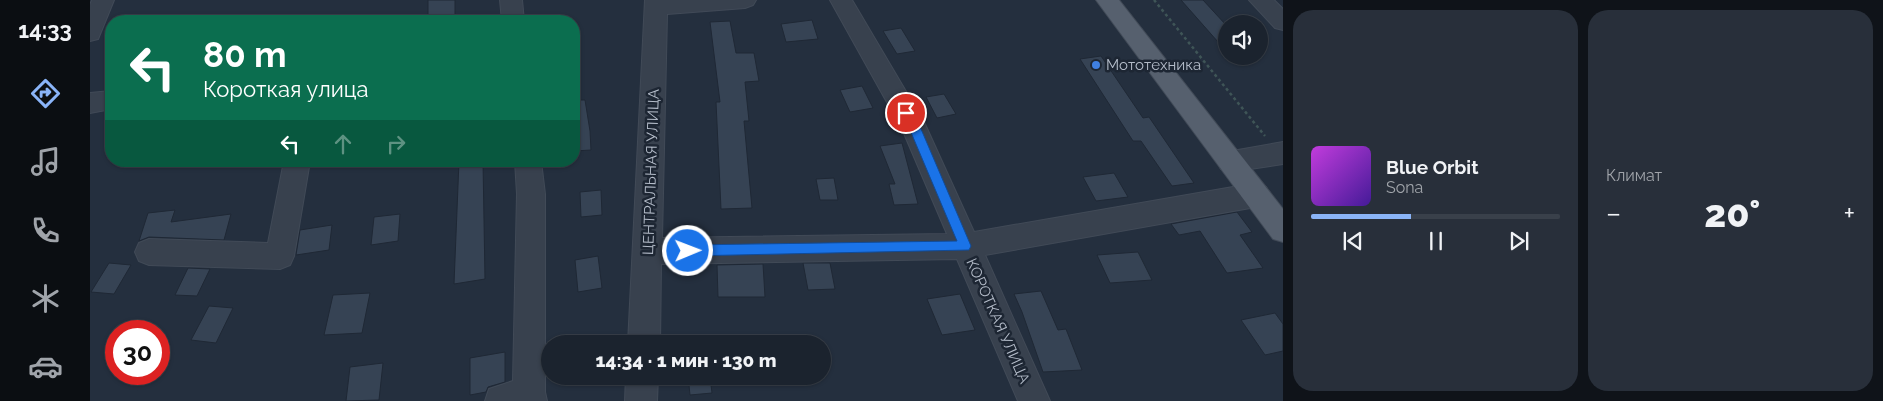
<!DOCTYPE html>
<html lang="ru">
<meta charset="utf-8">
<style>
:root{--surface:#1b232e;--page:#282f3a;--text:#f1f3f6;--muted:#a0a4aa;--line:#39404a;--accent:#8ab4f8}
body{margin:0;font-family:Raleway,sans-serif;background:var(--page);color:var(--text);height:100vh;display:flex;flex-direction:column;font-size:19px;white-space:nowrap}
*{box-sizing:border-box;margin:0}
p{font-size:16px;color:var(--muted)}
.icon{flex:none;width:28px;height:28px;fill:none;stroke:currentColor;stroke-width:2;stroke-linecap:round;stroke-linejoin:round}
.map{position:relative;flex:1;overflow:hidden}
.sheet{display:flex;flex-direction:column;gap:10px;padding:10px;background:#0f1319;width:600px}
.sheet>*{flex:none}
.banner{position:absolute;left:15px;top:15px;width:475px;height:152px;border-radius:20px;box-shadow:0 1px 4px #0004,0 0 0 1px var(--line);background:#0b6e4f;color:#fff;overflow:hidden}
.tools{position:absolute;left:1128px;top:15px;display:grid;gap:10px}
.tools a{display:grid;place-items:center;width:50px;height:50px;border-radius:50%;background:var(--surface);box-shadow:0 1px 4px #0004,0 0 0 1px var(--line);font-size:25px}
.speed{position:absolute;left:15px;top:320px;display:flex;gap:10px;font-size:25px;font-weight:700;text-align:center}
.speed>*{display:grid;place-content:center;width:65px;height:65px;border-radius:50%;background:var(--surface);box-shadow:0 1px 4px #0004,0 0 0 1px var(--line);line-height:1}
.speed .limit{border:8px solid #d22;background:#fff;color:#111}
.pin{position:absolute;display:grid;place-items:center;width:42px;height:42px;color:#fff;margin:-21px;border:2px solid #fff;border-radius:50%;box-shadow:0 1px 5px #0007}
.me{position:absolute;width:55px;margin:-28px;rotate:89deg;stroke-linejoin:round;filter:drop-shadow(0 0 4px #0008)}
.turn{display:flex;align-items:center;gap:18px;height:105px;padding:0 15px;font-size:22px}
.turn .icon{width:65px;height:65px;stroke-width:2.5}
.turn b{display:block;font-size:35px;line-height:42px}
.lanes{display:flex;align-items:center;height:48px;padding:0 15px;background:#0003;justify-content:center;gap:25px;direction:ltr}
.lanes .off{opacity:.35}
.big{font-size:38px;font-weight:800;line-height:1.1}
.sheet .tile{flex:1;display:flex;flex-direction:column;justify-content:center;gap:8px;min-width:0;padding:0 18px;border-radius:20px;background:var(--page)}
.song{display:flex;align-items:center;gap:15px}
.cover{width:60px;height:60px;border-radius:8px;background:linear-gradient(135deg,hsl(290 70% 55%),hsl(260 70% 35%))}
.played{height:5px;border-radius:2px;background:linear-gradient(90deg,var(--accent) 40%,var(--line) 40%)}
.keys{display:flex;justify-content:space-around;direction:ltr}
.heat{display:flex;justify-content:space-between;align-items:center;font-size:28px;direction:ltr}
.sheet .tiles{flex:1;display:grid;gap:10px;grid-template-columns:repeat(2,1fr)}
.trip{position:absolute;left:451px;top:335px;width:290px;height:50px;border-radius:25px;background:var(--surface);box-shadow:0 1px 4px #0004,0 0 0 1px var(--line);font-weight:800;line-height:50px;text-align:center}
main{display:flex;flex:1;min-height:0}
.tab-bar{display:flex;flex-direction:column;width:90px;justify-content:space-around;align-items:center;background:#0b0e12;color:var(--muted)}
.tab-bar .icon{width:35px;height:35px}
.tab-bar .on{color:var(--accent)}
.tab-bar b{font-size:22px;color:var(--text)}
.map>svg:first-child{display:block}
.building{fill:#364354;stroke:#1f2835}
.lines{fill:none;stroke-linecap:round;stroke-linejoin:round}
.minor-casing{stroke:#414a57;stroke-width:2}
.major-casing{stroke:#414a57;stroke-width:2}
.path{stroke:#3f5557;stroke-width:2.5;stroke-dasharray:3 3;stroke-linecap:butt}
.minor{fill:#38414e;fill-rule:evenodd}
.major{fill:#56606e;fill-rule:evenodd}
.route{fill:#1a73e8;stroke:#114b97}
.shop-dot{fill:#3f7fe0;stroke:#1d2633;stroke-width:2}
.labels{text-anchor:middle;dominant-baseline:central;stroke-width:5;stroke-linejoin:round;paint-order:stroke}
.poi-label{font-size:15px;fill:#b4bcc9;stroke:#1d2633;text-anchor:start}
.street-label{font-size:15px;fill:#b4bcc9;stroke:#1d2633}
</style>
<main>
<nav class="tab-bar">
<b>14:33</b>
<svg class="icon on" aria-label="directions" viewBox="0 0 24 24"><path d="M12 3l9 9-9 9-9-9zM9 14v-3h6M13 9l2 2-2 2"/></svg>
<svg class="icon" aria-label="music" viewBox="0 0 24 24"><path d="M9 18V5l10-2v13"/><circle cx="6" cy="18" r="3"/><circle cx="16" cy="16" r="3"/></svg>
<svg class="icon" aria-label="phone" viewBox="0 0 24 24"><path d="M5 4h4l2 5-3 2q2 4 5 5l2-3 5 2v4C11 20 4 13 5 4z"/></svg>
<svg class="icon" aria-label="climate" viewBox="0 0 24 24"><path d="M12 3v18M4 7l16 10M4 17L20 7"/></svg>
<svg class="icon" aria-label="car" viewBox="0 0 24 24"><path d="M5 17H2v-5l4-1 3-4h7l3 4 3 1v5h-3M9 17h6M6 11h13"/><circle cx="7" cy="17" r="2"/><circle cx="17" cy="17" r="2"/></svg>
</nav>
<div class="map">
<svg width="1193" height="401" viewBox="0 0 1193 401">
<rect width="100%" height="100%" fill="#242f3e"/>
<g class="building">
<rect x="338" y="0" width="27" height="21"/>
<path d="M1091 0H1113L1136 25V51Z"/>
<path d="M722 20 728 39 696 42 691 24Z"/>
<path d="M640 21 646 53H664L669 81 655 82 659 121H654L662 208 631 209 626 102H630L620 22Z"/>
<path d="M811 28 825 51 807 54 793 31Z"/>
<path d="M1011 56 1053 118 1059 117 1104 183 1082 186 1051 141H1043L990 59Z"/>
<path d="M772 86 783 108 760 112 750 90Z"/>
<path d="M854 94 866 114 847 118 836 97Z"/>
<path d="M484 100H495L500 131 501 150 484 151Z"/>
<path d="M812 143 828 204 804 205 799 184H805L790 146Z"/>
<path d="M369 161H393L395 279 364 284Z"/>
<path d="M1024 173 1038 197 1006 201 993 177Z"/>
<path d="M744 178 748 200H730L726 179Z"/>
<path d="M511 190 512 215 491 217 490 192Z"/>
<path d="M85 210 81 222 141 214 134 240 59 237 49 241 58 213Z"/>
<path d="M1147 212 1162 232 1150 235 1173 268 1137 273 1110 231 1089 235 1081 224Z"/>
<path d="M310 214 308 241 281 245 284 217Z"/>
<path d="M242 225 239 250 206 255 210 230Z"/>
<path d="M1048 252 1062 280 1020 283 1007 255Z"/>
<path d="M508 256 512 288 488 292 485 260Z"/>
<path d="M19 263 41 265 24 294 1 292Z"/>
<path d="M713 263H740L745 289 718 290Z"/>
<path d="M673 264 675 297H628L627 265Z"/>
<path d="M98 268 120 269 107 296 85 295Z"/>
<path d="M951 291 968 330 976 329 992 370 953 372 932 312 924 294Z"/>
<path d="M280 293 272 333 234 335 243 295Z"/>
<path d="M870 294 885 330 852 335 837 299Z"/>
<path d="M119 306 143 308 126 343 101 340Z"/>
<path d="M1185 313 1193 324V351L1175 355 1151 320Z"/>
<path d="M415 352V382L398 387 396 392 380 395V358Z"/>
<path d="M293 363 289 400 256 401 260 367Z"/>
<path d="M598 376H620L622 393 600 395Z"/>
</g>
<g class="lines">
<g class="minor-casing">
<g id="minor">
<path d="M2 0H24L8 39 0 41V5Z"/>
<path d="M410 0H432L434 21H412Z"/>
<path d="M555 0H666L663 5 655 8 577 14 572 238 857 234 813 131 740 0H762L834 122 884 232 1166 183 1176 187 1180 195 1176 203 1166 207 895 255 960 401H928L867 259 571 264 570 344H538Z"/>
<path d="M1159 0H1184L1193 9V30L1185 28Z"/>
<path d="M21 91V109L0 113V93Z"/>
<path d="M1193 142V164L1140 172 1131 169 1127 161 1131 153Z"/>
<path d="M194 161H220L204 256 200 265 190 269 59 265 49 261 45 252 49 243 59 239 178 243Z"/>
<path d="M425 161H451L455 194V392L457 401H395L399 389 423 381 427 194Z"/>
<path d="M536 376H568L567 401H535Z"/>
</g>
</g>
<g class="major-casing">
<path id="major" d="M1006 0H1029L1193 209V242L1183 239Z"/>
</g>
<path class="path" d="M1064 0 1175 136"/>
<use href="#minor" class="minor"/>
<use href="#major" class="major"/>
</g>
<path class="route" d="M816 109 820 110 831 129 881 246 879 250 598 256 594 254 592 251 594 247 598 245 867 241 820 130 811 113Z"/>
<circle class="shop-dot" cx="1006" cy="65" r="5"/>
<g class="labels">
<g class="poi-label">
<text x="1016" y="65">Мототехника</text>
</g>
<g class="street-label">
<text transform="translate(561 172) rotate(-88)">ЦЕНТРАЛЬНАЯ УЛИЦА</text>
<text transform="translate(908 321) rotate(66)">КОРОТКАЯ УЛИЦА</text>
</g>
</g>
</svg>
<div class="tools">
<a><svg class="icon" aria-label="sound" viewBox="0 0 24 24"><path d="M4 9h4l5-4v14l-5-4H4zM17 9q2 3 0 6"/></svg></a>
</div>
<div class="speed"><div class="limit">30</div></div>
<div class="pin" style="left:816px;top:113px;background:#d93025"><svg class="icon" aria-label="arrive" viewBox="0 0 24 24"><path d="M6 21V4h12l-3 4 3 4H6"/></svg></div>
<svg class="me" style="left:598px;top:251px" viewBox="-20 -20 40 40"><circle r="17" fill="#1a73e8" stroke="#fff" stroke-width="3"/><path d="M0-11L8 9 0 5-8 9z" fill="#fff"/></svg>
<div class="trip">14:34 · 1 мин · 130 m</div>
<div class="banner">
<div class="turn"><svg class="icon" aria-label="left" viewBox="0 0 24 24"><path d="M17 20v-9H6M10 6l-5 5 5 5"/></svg><div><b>80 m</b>Короткая улица</div></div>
<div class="lanes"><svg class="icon" aria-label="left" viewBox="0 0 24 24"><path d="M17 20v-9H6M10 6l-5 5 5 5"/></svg><svg class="icon off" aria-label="ahead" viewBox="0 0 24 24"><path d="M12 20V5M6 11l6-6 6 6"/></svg><svg class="icon off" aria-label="right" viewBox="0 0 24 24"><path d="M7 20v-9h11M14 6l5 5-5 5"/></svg></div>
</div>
</div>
<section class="sheet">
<div class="tiles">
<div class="tile">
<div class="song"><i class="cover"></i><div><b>Blue Orbit</b><p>Sona</p></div></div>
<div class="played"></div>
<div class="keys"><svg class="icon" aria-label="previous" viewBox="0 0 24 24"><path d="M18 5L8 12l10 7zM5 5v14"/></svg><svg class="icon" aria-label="pause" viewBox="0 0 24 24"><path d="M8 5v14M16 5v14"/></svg><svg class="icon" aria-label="next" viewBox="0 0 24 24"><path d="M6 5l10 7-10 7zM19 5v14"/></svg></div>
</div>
<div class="tile"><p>Климат</p>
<div class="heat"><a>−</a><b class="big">20°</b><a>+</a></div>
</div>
</div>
</section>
</main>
